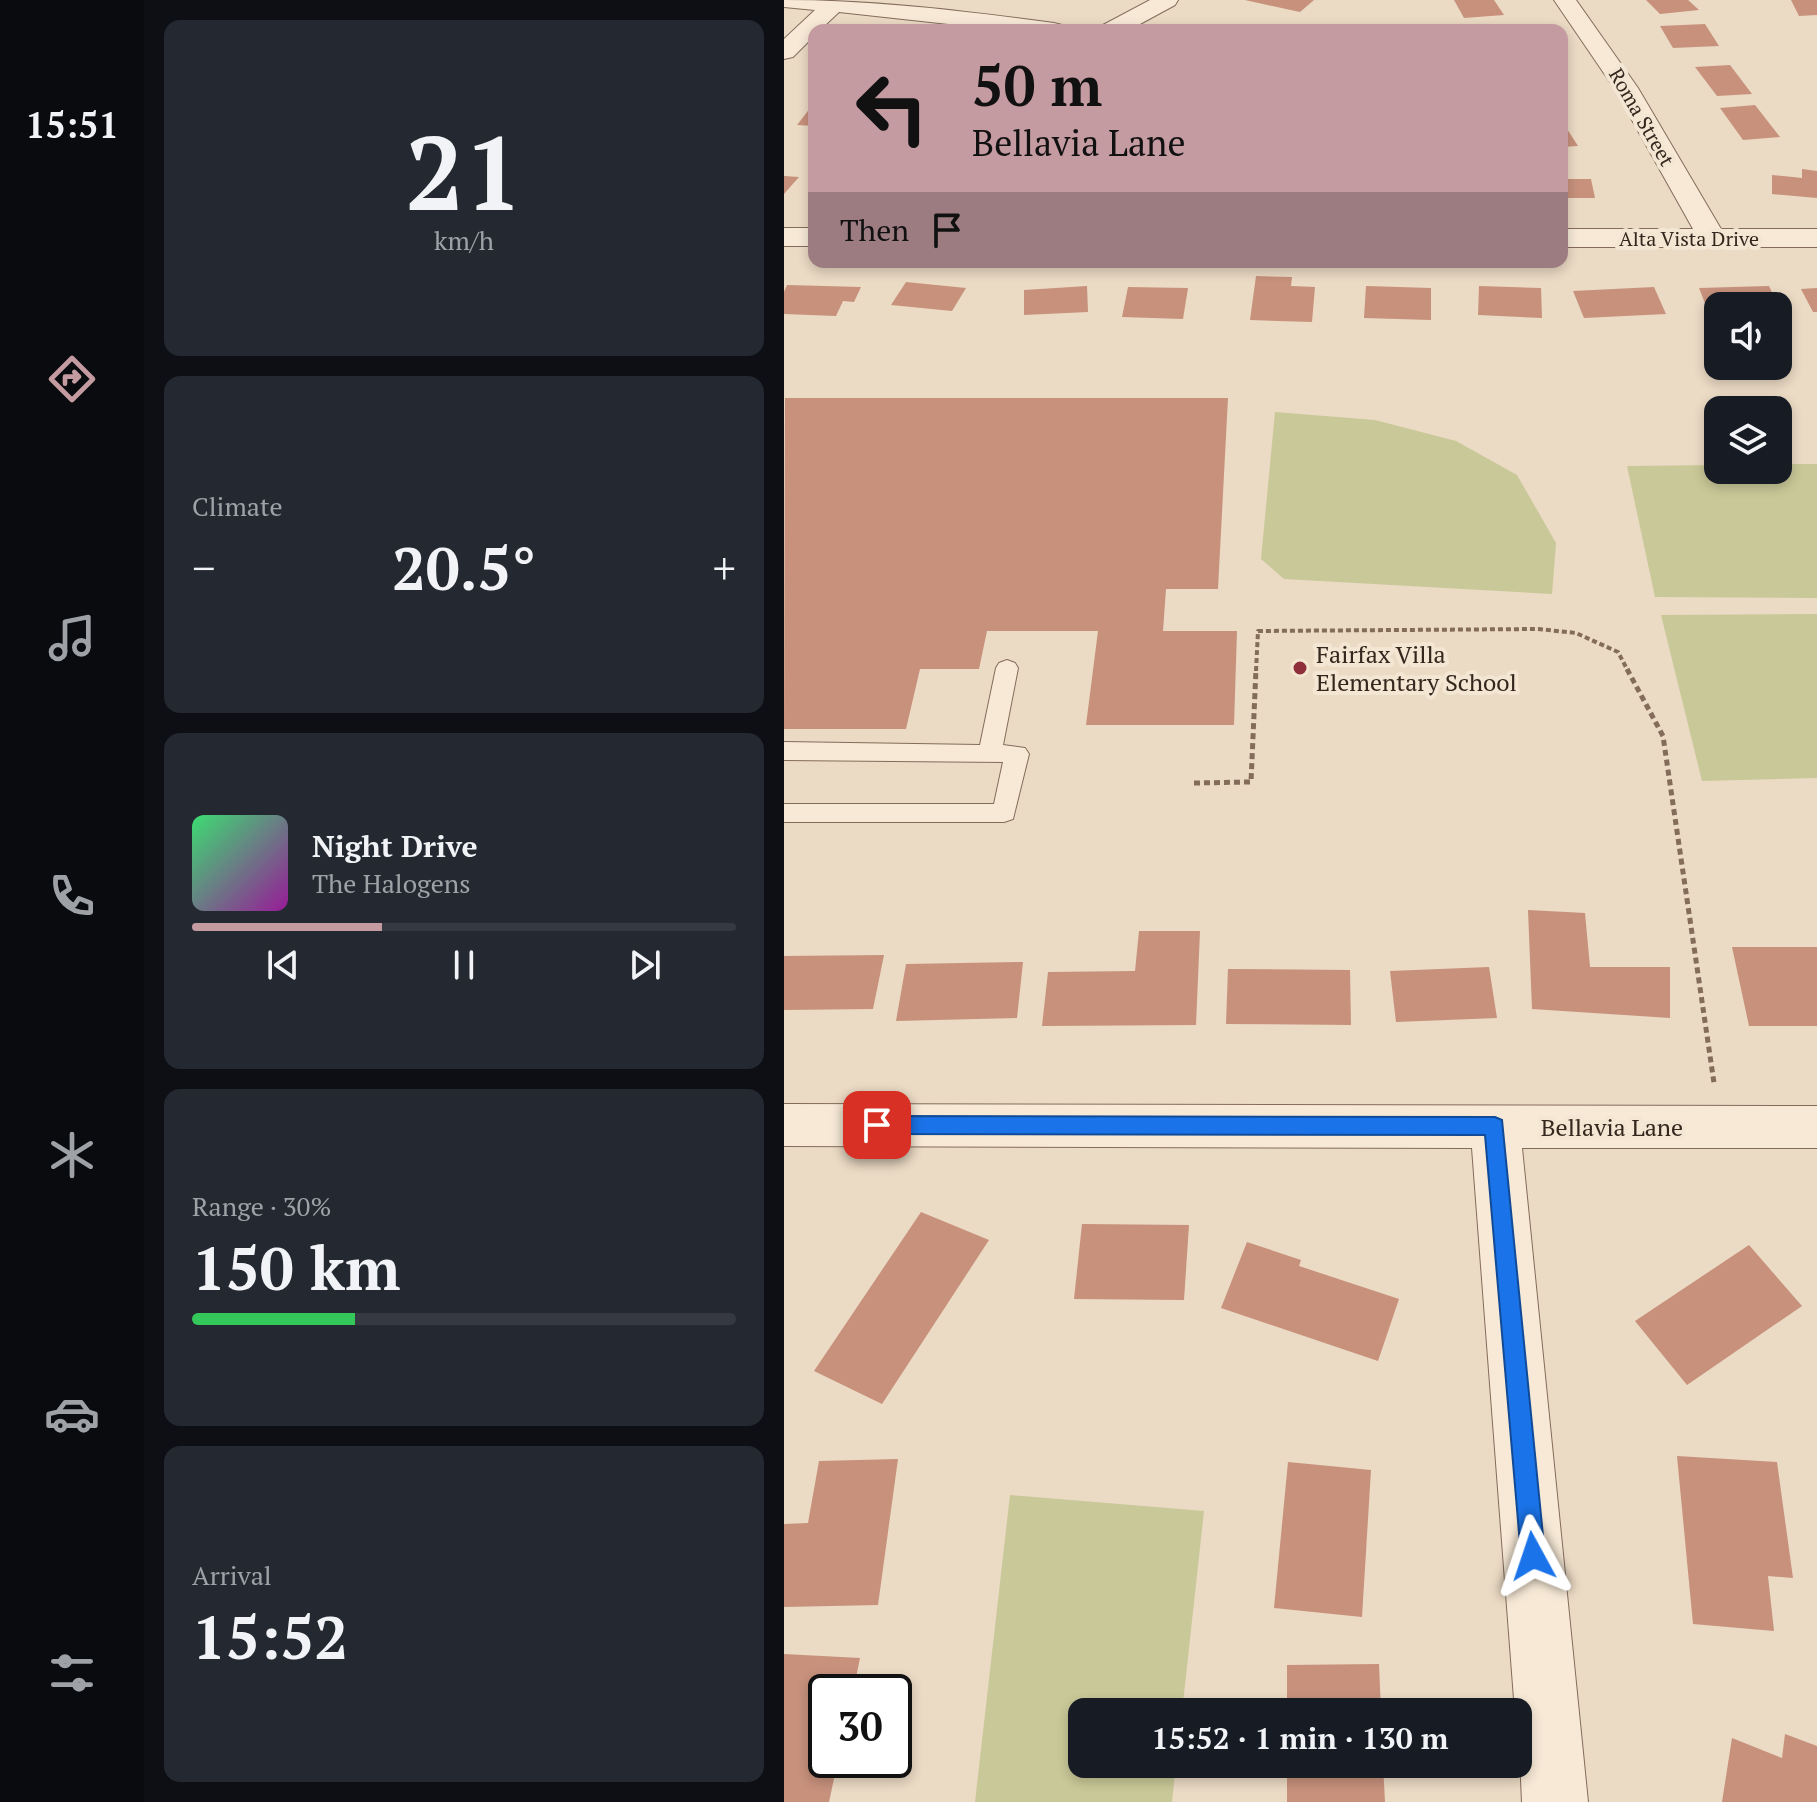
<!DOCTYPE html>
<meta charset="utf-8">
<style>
:root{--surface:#171b24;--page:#242831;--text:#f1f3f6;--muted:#9ea1a6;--line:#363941;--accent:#c59ba2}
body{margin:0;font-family:"PT Serif",serif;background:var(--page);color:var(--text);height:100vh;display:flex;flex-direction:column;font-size:30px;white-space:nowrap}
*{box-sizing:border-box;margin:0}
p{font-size:26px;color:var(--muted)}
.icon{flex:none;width:44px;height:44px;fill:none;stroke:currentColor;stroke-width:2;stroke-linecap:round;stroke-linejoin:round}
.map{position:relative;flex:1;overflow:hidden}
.drawer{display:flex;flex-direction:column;gap:20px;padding:20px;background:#0d0f14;width:640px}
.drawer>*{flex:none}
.banner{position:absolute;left:24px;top:24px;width:760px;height:244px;border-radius:16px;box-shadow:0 4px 12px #0003;background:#c59ba2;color:#111;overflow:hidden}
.buttons{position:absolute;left:920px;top:292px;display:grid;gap:16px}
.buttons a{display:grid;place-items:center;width:88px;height:88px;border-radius:16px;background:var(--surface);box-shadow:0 4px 12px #0003;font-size:40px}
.speed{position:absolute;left:24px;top:1674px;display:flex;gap:16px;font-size:40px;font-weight:700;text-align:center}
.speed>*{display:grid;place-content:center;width:104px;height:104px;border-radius:50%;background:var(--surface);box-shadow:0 4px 12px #0003;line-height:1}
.speed .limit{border:4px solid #111;border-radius:12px;background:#fff;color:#111}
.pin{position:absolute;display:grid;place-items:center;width:68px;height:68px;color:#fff;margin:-34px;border-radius:16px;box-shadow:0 4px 12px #0006}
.me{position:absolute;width:88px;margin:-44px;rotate:355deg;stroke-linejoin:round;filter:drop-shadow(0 0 6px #0008)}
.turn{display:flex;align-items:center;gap:28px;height:168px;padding:0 32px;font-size:36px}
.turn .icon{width:104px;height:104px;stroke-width:2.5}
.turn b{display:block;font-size:56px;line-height:68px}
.then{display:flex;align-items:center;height:76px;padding:0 32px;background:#0003;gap:16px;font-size:30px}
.big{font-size:60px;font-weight:700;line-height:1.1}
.drawer .tile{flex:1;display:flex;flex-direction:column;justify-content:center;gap:12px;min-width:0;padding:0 28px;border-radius:16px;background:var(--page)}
.drawer .dial{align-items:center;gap:0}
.dial b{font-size:104px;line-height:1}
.song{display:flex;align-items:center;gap:24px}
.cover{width:96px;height:96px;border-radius:12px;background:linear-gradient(135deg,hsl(140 70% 55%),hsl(300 70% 35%))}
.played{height:8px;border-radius:4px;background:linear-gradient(90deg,var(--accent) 35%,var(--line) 35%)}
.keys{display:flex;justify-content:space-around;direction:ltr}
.heat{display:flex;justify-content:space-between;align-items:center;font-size:44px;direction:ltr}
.charge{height:12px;border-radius:6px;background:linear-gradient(90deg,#34c759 30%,var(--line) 0)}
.trip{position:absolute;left:284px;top:1698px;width:464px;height:80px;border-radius:16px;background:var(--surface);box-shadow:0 4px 12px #0003;font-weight:700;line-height:80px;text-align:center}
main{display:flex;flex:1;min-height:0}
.menu{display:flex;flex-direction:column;width:144px;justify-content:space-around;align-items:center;background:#090b0e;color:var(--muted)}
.menu .icon{width:56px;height:56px}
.menu .current{color:var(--accent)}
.menu b{font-size:36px;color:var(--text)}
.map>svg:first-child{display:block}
.green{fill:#c9c898}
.building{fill:#c7917c}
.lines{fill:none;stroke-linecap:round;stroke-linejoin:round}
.lane-casing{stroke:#846c5b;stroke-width:2}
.street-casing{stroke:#846c5b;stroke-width:2}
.path-far1{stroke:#846c5b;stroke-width:4;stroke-dasharray:5 3;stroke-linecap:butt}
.path{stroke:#846c5b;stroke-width:5;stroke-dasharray:6 4;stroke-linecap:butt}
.lane{fill:#f7e9d6;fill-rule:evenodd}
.street{fill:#f7e9d6;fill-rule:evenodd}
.route{fill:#1a73e8;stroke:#114b97;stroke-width:2}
.poi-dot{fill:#902f3c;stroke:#f3e6d3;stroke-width:3}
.labels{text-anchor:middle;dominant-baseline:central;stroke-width:8;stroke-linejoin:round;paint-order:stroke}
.far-street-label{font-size:20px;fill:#35271e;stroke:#f3e6d3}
.poi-label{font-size:24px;fill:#35271e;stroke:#f3e6d3;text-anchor:start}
.street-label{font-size:24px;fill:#35271e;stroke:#f3e6d3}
</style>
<main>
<nav class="menu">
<b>15:51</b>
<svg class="icon current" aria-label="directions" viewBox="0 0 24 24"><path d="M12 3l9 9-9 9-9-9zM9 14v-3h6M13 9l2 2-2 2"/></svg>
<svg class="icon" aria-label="music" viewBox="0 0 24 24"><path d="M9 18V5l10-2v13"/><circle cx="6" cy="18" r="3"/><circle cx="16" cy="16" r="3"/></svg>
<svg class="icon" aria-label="phone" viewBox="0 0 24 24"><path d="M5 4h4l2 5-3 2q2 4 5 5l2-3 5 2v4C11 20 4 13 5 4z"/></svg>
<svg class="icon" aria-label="climate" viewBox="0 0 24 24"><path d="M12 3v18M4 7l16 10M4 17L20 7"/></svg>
<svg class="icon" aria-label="car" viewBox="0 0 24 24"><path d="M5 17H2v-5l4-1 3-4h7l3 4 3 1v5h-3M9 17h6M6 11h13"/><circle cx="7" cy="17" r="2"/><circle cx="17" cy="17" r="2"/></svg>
<svg class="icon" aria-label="filters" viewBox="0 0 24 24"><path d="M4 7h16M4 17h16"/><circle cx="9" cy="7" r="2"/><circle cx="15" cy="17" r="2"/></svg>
</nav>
<section class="drawer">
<div class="tile dial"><b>21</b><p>km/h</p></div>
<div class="tile"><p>Climate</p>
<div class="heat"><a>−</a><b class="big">20.5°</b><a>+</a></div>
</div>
<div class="tile">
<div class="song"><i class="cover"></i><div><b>Night Drive</b><p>The Halogens</p></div></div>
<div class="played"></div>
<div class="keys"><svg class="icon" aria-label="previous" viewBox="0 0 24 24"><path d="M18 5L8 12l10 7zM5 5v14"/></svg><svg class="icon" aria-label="pause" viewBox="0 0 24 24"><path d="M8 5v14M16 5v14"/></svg><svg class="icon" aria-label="next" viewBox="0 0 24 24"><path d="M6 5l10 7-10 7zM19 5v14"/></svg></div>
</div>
<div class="tile"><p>Range · 30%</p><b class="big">150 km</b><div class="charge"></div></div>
<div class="tile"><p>Arrival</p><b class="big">15:52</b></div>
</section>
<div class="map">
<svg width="1033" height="1802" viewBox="0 0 1033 1802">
<rect width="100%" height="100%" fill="#ebdac4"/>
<g class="green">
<path d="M491 412 591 420 672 441 733 475 772 543 768 594 500 579 477 559Z"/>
<path d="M994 464H1033V598L871 597 843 466 934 465V470H994Z"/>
<path d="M1033 614V778L918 781 877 615Z"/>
<path d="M226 1495 420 1511 398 1712H298V1764H392L388 1802H191Z"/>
</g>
<g class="building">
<path d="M461 0H530L516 12Z"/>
<path d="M670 0H710L720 15 680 18Z"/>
<path d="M862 0H904L915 10 876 14Z"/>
<path d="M1007 0H1033V15L1015 16Z"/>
<path d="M921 24 935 46 889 48 876 26Z"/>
<path d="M946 65 968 94 933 96 911 67Z"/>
<path d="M30 103V126L13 125Z"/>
<path d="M971 105 996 137 959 140 936 108Z"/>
<path d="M778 121 794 146 778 147Z"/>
<path d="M1018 169 1033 171V198L988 194V175L1018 178Z"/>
<path d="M0 176 15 177 0 194Z"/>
<path d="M778 179H807L811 198H778Z"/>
<path d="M472 276 508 277 507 286 531 287 528 322 466 320Z"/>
<path d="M122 282 182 288 168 311 107 305Z"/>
<path d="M3 285 77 287 70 302 59 301 52 316 0 314V292Z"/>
<path d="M303 286 304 312 240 315V290Z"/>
<path d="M582 286 647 288V320L580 318Z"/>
<path d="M695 286 757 288 758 318 694 315Z"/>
<path d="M985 286 994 306H934V316H926L915 288Z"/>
<path d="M344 287 404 288 399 319 338 317Z"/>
<path d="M870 287 882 314 800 318 789 291Z"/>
<path d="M1033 288V312H1029L1017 289Z"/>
<path d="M1 398H444L434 589H382L379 631H453L450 725H302L314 631H203L195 669H136L122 729H0Z"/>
<path d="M744 910 801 913 806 967H886V1018L748 1009Z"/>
<path d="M355 931H416L412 1025 258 1026 264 972 351 971Z"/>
<path d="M948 947H1033V1026H965Z"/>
<path d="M100 955 89 1009 0 1010V956Z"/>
<path d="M239 962 233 1018 112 1021 122 964Z"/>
<path d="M705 967 713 1018 612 1022 606 971Z"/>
<path d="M444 969 566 970 567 1025 442 1024Z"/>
<path d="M137 1212 205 1240 98 1404 30 1371Z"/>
<path d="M298 1224 405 1225 400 1300 290 1299Z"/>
<path d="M463 1242 517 1260 515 1266 615 1299 594 1361 437 1308Z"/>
<path d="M965 1245 1018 1306 903 1385 851 1321Z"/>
<path d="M893 1456 993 1462 1009 1578 984 1576 990 1631 909 1624Z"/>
<path d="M114 1459 94 1605 0 1607V1524L24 1523 35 1461Z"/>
<path d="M504 1462 587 1470 578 1617 490 1608Z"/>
<path d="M0 1654 76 1658 69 1692H42V1760H54L45 1802H0Z"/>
<path d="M595 1664 597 1712H503V1665Z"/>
<path d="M1001 1734 1033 1746V1802H938L948 1738 998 1758Z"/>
<path d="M503 1764H599L601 1802H503Z"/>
</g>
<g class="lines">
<g class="lane-casing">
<path id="lane" d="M223 660 231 663 234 668 219 745 241 748 245 754 229 819 220 822H0V804H210L219 762 0 760V742L196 745 212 668 215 663Z"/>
</g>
<g class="street-casing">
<g id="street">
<path d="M0 0C91 0 180 11 270 23L278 25 282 30H219L55 12 36 30H30V36L9 57 0 59V39L31 10 0 7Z"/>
<path d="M366 0H394L391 5 345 30H315L319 25Z"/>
<path d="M770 0H792L854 88 937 229H1033V247H778V229H909L830 88Z"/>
<rect x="0" y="228" width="30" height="18"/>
<path d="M0 1104 1033 1106V1148H738L804 1802H738L734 1712H731L688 1148 0 1146Z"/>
</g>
</g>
<path class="path-far1" d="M472 671 474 631 754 629 792 633 834 652 844 671"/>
<g class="path">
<path d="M843 669 879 736 930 1083"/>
<path d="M410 783 467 782 472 669"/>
</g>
<use href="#lane" class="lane"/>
<use href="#street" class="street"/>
</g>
<path class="route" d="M93 1116 711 1117 718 1120 761 1556 758 1565 749 1568 741 1565 737 1556 701 1135 93 1134 86 1131 83 1125 86 1119Z"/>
<circle class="poi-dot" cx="516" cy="668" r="8"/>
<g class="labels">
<g class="far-street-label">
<text transform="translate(858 117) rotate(60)">Roma Street</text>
<text x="905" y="238">Alta Vista Drive</text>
</g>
<g class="poi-label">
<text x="532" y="654">Fairfax Villa<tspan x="532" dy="28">Elementary School</tspan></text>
</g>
<g class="street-label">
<text x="828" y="1127">Bellavia Lane</text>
</g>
</g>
</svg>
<div class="buttons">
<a><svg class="icon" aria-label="sound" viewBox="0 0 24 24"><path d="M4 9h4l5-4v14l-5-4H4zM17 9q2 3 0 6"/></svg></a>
<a><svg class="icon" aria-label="layers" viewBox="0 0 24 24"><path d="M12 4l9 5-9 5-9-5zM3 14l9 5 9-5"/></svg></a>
</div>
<div class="speed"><div class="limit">30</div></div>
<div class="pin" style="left:93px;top:1125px;background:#d93025"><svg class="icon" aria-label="arrive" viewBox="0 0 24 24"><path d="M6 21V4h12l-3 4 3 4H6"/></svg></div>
<svg class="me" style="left:749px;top:1556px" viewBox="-20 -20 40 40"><path d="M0-17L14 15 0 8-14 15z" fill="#1a73e8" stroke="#fff" stroke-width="4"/></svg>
<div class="trip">15:52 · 1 min · 130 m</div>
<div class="banner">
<div class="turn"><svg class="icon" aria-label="left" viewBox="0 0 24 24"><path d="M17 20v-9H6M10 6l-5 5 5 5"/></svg><div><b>50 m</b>Bellavia Lane</div></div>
<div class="then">Then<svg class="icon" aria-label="arrive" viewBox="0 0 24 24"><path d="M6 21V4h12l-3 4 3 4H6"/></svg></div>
</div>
</div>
</main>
